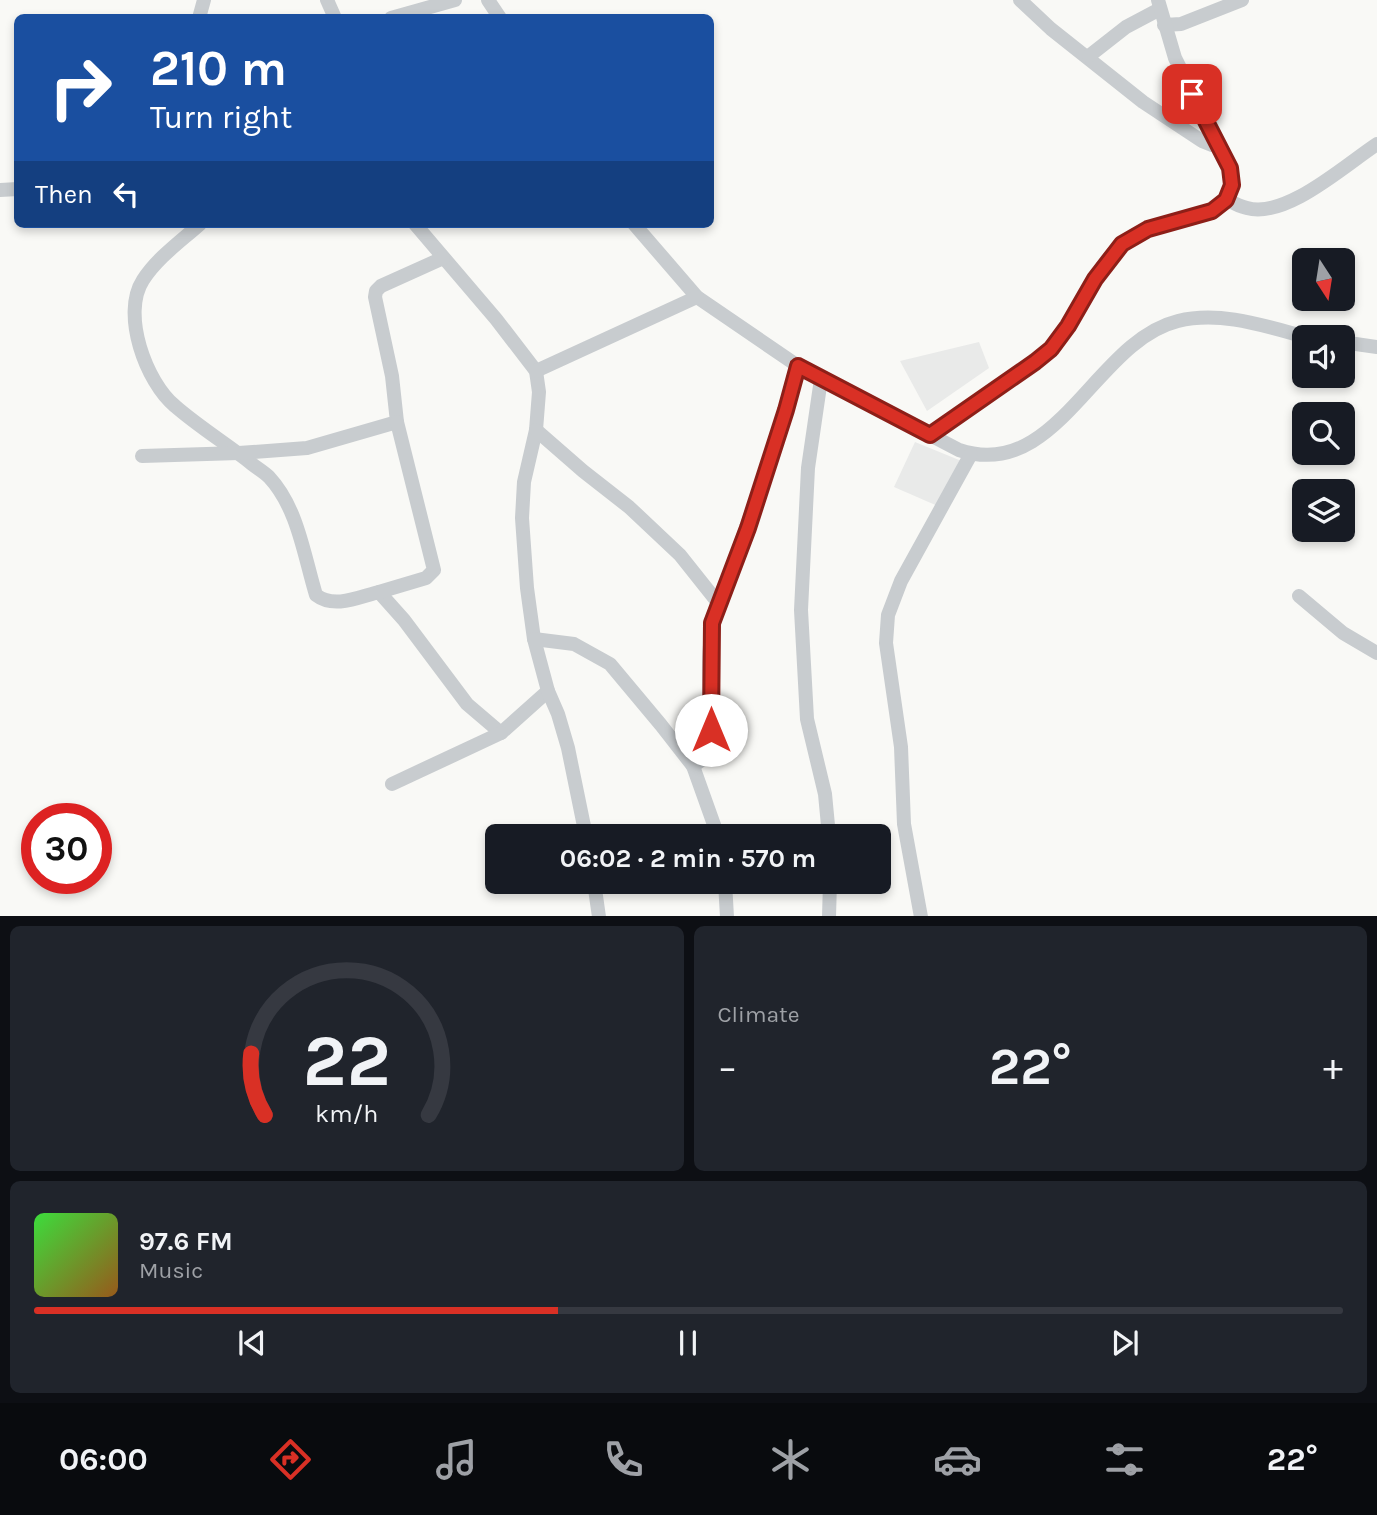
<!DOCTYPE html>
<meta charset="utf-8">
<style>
:root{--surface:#171b24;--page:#20242c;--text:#f1f3f6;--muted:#9ea1a6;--line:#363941;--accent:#d93025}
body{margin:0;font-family:Karla,sans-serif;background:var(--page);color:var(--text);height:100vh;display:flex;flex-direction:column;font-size:26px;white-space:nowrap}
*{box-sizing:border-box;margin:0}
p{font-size:23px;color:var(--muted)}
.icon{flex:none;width:38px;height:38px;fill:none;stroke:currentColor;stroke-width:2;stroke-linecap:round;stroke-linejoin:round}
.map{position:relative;height:916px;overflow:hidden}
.details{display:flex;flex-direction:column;gap:10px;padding:10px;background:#0d0f14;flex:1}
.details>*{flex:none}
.top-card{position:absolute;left:14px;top:14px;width:700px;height:214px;border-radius:10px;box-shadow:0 4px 10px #0003;background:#1a4fa0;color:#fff;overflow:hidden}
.needle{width:46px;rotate:168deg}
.controls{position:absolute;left:1292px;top:248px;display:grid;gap:14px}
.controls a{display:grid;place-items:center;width:63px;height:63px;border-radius:10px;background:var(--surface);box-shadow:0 4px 10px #0003;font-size:35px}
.speed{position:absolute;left:21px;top:803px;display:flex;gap:14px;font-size:35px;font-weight:700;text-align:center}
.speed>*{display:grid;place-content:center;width:91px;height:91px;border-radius:50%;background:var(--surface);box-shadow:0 4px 10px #0003;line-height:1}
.speed .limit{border:10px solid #d22;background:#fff;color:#111}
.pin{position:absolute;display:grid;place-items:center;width:60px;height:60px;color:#fff;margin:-30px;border-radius:14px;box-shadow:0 4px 10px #0006}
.me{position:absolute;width:77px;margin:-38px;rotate:0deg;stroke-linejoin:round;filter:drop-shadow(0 0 5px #0008)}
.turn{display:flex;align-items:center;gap:24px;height:147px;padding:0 21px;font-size:32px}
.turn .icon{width:91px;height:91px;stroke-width:2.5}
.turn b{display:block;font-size:49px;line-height:60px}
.then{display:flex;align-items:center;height:66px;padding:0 21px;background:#0003;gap:14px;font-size:26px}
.big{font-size:52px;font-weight:700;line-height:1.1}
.details .tile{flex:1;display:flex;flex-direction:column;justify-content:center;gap:10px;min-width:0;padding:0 24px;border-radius:10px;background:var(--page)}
.details .dial{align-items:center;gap:0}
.dial svg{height:182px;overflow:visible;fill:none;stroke:var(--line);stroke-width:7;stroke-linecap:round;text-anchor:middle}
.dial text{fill:var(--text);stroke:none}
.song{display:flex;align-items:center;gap:21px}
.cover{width:84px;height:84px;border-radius:10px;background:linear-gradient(135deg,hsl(120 70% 55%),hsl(30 70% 35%))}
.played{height:7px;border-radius:4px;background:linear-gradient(90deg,var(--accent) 40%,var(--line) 40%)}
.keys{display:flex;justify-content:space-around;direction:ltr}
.heat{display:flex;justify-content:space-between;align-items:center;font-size:38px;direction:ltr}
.details .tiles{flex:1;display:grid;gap:10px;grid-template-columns:1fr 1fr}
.tile:last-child{grid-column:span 2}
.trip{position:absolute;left:485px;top:824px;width:406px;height:70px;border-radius:10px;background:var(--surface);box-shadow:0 4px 10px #0003;font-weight:700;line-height:70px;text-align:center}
.tab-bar{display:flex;height:112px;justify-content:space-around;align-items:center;background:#090b0e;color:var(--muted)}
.tab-bar .icon{width:49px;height:49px}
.tab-bar .current{color:var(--accent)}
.tab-bar b{font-size:32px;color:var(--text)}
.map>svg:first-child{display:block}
.built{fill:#e9eae9}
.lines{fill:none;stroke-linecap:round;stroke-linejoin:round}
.minor{stroke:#c8cccf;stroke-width:14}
.route-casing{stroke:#8d1f18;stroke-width:18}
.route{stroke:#d93025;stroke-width:12}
</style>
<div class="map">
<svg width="1377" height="917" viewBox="0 0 1377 917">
<rect width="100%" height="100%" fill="#f9f9f6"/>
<g class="built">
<path d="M979 342 989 368 927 411 900 361Z"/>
<path d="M915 442 964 462 940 507 894 487Z"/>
</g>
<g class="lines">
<g class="minor">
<path d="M327 0 335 18"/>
<path d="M488 0 500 18"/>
<path d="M1020 0 1051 29 1143 102 1202 141 1212 145 1216 142"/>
<path d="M199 18 204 0"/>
<path d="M391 18 455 0"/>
<path d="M1164 25 1181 24 1242 0"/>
<path d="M1089 56 1126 27 1160 9"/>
<path d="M0 190 18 189"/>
<path d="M1226 200C1233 202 1240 207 1247 208 1286 219 1345 165 1377 144"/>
<path d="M200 224C181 241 157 258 143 280 121 314 146 382 175 406 199 427 227 444 252 464 257 468 264 472 269 477 298 508 304 556 316 595 334 609 359 597 379 592L404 620 467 704 501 733 548 691"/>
<path d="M415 224 496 319 536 371 539 392 536 430 524 482 522 518 527 588 534 639 548 691 558 714 568 748 586 836"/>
<path d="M634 224 697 297 798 366 959 450C1057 483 1095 341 1178 321 1221 310 1268 327 1310 338"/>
<path d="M1342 342 1377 347"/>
<path d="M536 371 697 297"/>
<path d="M821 379 808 468 801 610 807 719 825 794 829 836"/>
<path d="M536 430 583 471 629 507 680 555 719 604C747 525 776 447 798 366"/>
<path d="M930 435 1035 362C1043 355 1052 349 1059 340 1085 308 1095 259 1133 236 1164 217 1247 224 1230 168L1175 58 1158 0"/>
<path d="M142 456 239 453 307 448 397 422 392 376 375 297 376 291 381 286 443 258"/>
<path d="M379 592 426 578 434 570 397 422"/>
<path d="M1299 596 1343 633 1377 653"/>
<path d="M534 639 574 644 610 664 661 725 693 766 706 757 710 746C712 699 702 648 719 604"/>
<path d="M693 766 718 836"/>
<path d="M392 784 501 733"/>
<path d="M594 882 599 917"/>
<path d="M725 882 727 917"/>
<path d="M829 917 830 882"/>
<path d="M921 917 904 824 901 747 886 643 888 615 901 581 971 454"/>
</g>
</g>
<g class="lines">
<g class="route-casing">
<path id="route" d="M711 730 712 623 748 528 786 410 798 366 930 435 1035 362 1051 349 1068 326 1095 279 1122 244 1148 229 1212 211 1226 200 1232 185 1230 168 1192 94"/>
</g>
<use href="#route" class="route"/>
</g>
</svg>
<div class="controls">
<a><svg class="needle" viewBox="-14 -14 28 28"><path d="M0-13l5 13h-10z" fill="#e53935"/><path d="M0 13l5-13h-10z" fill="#9ea1a6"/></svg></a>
<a><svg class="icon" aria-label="sound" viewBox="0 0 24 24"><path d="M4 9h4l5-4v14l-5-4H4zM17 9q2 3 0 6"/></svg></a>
<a><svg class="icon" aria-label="search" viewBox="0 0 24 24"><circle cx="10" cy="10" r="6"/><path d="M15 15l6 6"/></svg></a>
<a><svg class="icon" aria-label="layers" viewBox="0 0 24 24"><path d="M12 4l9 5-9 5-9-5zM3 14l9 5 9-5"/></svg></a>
</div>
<div class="speed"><div class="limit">30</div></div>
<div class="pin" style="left:1192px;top:94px;background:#d93025"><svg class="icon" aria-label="arrive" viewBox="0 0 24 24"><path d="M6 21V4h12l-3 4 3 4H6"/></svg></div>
<svg class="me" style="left:711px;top:730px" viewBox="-20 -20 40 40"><circle r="19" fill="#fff"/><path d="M0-13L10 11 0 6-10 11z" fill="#d93025"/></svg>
<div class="trip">06:02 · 2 min · 570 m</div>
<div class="top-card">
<div class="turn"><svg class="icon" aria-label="right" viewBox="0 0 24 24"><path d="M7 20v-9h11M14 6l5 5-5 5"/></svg><div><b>210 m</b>Turn right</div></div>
<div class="then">Then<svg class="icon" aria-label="left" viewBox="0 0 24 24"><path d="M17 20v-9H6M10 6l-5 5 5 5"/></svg></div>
</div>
</div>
<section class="details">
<div class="tiles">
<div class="tile dial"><svg viewBox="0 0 100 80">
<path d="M14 69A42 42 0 1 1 86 69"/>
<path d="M14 69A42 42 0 0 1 8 42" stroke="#d93025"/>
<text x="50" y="56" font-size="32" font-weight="700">22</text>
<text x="50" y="72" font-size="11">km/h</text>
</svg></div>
<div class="tile"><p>Climate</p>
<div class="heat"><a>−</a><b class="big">22°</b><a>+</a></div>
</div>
<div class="tile">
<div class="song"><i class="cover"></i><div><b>97.6 FM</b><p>Music</p></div></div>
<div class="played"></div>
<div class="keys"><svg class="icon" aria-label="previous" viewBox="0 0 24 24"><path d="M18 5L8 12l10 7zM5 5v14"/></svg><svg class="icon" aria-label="pause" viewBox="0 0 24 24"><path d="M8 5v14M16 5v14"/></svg><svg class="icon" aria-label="next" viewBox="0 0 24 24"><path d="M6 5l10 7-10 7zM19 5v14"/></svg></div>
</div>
</div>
</section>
<nav class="tab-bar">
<b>06:00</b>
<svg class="icon current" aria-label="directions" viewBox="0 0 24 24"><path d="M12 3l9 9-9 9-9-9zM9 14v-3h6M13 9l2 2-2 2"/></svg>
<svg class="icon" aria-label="music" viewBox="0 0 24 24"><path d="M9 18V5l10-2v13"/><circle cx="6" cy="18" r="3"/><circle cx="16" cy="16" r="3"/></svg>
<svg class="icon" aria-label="phone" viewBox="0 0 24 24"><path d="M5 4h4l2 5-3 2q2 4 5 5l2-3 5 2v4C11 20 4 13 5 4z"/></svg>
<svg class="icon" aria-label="climate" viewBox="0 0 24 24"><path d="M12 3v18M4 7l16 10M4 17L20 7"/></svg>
<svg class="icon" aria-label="car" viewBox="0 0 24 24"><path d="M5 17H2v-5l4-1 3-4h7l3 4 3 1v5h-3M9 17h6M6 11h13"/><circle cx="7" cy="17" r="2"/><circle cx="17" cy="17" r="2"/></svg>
<svg class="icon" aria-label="filters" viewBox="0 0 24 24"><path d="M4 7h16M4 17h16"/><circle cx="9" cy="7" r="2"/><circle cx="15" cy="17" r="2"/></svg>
<b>22°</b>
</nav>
